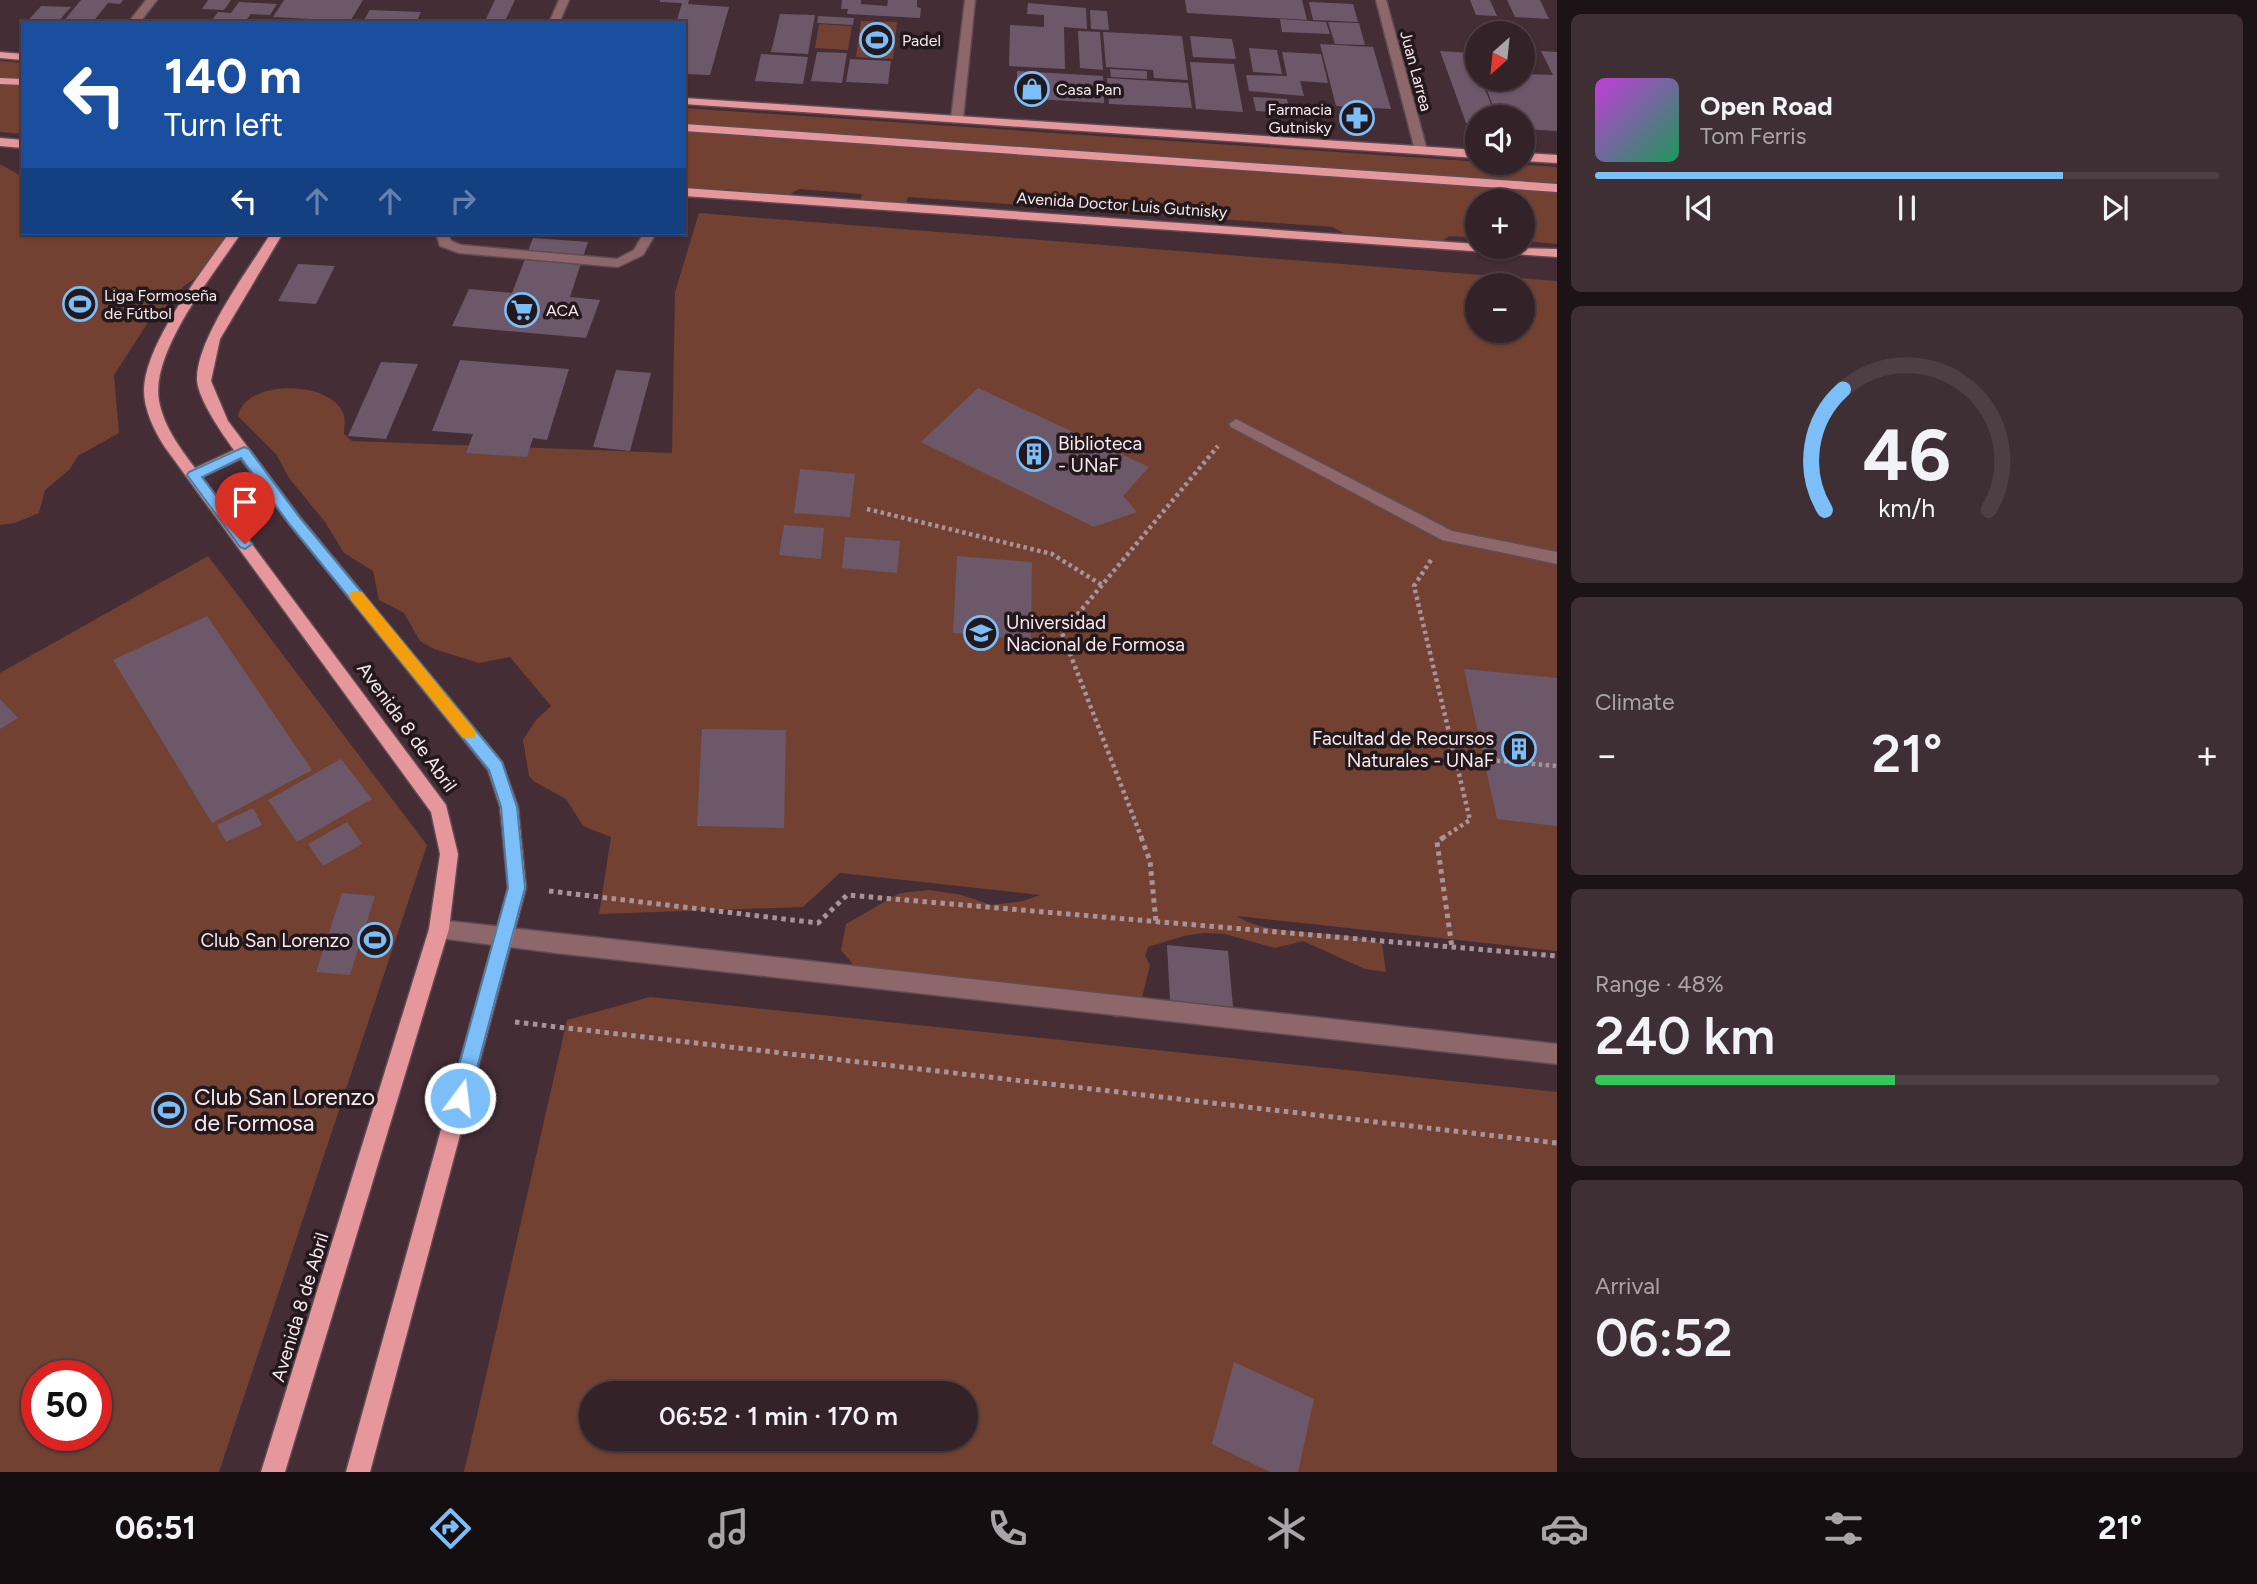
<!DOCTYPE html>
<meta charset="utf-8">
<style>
:root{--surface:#332228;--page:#3e2f34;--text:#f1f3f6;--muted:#a9a4a8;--line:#4e3f45;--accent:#7bbef8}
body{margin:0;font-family:Figtree,sans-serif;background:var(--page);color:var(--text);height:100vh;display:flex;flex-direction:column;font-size:26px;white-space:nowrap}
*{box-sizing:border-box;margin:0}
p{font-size:23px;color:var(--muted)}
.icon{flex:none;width:38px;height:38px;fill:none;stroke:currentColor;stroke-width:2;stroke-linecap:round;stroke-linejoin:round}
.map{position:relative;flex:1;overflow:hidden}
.side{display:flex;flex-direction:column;gap:14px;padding:14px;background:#1c1316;width:700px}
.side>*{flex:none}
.guide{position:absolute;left:21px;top:21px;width:665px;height:214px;border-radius:0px;box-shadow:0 2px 5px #0004,0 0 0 2px var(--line);background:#1a4fa0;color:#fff;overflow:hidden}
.needle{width:46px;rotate:207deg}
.tools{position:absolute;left:1465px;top:21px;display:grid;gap:14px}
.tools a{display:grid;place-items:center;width:70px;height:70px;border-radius:50%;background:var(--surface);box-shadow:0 2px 5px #0004,0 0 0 2px var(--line);font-size:35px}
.speed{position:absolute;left:21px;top:1360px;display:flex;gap:14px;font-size:35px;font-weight:700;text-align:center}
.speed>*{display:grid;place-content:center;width:91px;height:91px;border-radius:50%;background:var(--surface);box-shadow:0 2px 5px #0004,0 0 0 2px var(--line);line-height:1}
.speed .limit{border:10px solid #d22;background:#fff;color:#111}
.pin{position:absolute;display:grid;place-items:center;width:60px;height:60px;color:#fff;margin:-72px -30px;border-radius:50% 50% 50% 0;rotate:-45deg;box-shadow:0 0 7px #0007}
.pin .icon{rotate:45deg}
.me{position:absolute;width:77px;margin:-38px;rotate:15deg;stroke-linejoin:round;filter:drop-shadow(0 0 5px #0008)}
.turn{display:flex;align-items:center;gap:24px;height:147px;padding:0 28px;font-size:32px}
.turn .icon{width:91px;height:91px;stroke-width:2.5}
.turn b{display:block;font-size:49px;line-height:60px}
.lanes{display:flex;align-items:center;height:66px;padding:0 28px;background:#0003;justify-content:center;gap:35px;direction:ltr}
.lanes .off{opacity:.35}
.big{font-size:52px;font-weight:600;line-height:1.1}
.side .tile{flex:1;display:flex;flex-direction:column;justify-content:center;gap:10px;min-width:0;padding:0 24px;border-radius:10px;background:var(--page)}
.side .dial{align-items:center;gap:0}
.dial svg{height:182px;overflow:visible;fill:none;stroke:var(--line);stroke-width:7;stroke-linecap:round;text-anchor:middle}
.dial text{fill:var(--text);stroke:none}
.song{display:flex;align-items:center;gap:21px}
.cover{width:84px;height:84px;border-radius:10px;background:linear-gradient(135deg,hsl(290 70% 55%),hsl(150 70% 35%))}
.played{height:7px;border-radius:4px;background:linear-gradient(90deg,var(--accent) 75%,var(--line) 75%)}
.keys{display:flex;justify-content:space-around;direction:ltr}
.heat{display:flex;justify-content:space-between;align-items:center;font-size:38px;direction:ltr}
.charge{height:10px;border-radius:5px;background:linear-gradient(90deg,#34c759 48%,var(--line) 0)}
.trip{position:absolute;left:579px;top:1381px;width:399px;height:70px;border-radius:35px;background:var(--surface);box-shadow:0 2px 5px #0004,0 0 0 2px var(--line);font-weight:600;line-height:70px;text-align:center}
.tabs{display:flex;height:112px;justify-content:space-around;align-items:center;background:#140e10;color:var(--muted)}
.tabs .icon{width:49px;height:49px}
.tabs .on{color:var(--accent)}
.tabs b{font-size:32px;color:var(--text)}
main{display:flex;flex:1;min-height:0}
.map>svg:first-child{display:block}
.green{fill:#734131;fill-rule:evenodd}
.building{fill:#6c5868}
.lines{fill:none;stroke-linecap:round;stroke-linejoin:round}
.minor-casing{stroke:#614b53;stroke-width:3}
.major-casing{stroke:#614b53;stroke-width:3}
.path-far1{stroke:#a7949a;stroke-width:4.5;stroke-dasharray:3.5 3.5;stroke-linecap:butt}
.path{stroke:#a7949a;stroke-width:5;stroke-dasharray:4.5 4.5;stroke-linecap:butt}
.minor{fill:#8d6769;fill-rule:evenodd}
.major{fill:#e5979b;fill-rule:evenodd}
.route{fill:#7bbef8;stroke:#507ca1;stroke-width:2}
.slow{fill:#f59e0b}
.labels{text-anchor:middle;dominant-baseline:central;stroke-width:7;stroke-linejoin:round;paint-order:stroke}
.far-poi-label{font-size:16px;fill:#f9e9ee;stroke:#23191c;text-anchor:start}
.far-street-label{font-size:16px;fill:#f9e9ee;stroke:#23191c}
.poi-label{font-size:19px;fill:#f9e9ee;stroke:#23191c;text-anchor:start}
.street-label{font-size:19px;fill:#f9e9ee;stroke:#23191c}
.near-poi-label{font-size:23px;fill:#f9e9ee;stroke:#23191c;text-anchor:start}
</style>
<main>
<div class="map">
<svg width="1557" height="1472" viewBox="0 0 1557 1472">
<rect width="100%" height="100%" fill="#442d35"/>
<g class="green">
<path d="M861 21 897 22 893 59 856 57Z"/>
<path d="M819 24 852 26 848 50 815 48Z"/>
<path d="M0 61 23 63V134L0 132Z"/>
<path d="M684 108 1557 167V244L1523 241 1522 201H1477V238L1449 236C1437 252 1349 241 1333 227L908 197 906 204 860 202 862 194 799 189 787 196 755 195 730 189 684 192Z"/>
<path d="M0 164 23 177V233H231L210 268 184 286 158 319 149 321 114 375 119 433 78 456 69 470 45 490 39 513 15 523 0 525Z"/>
<path d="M699 213 1557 281V951L1237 916C1271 939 1339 927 1382 944L1386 972 1365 969 1303 941 1275 948 1225 934 1204 933 1184 936 1148 947 1145 956 1150 965 1141 1002 1117 1018 1065 998 968 1000 866 980 841 950 846 924 898 894 908 892 930 890 962 895 991 905 1023 901 1040 895 840 873 803 907 599 914 611 837 583 826 566 799 535 782 529 776 523 740 536 720 551 706 510 657 479 663 434 649 420 641 404 613 379 600 373 571 344 553 325 522 289 478 276 454 238 416C245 379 330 380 343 413 346 419 344 427 344 434L352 441 672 453 675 292ZM1477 285H1522V331H1477Z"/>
<path d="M208 556 427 845 219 1472H0V673ZM37 1376H96V1435H37Z"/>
<path d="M650 997 1557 1092V1472H464L567 1020ZM592 1393H966V1438H592Z"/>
</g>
<g class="building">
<path d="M81 0H123L120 4 108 3 92 23H62Z"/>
<path d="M208 0H231L224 10 202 9Z"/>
<path d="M284 0H363L349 23H309L311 19 273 17Z"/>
<path d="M495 0H515L504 23H484Z"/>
<path d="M660 0H689L688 4 729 7 710 75 684 74V23H676L682 3 660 2Z"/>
<path d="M842 0H861V4L887 6 888 0H917V7L921 8 920 18 847 14 848 9H841Z"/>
<path d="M1185 0H1302L1307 20 1187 13Z"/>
<path d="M1470 0H1490L1497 16 1476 15Z"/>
<path d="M1507 0H1540L1549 19 1515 17Z"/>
<path d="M239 2 277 4 270 15 251 14 244 23H210L218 12 231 13Z"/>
<path d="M1309 2 1353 4 1358 22 1313 20Z"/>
<path d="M1028 3 1086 8 1087 29 1064 27 1065 69 1009 66 1010 25 1044 27V15L1027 14Z"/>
<path d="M41 6 71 7 57 23H26Z"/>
<path d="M370 10 421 12 416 23H362Z"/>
<path d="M1090 10 1107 11 1109 30 1091 29Z"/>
<path d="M780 14 815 15 808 54 771 52Z"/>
<path d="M818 16 854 18 853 25 817 23Z"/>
<path d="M1280 19 1326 22 1330 34 1282 32Z"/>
<path d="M1328 22 1359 23 1365 45 1335 44Z"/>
<path d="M1078 31 1100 32 1103 70 1080 68Z"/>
<path d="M1103 32 1182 36 1188 80 1154 78 1153 70 1106 67Z"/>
<path d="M1190 36 1232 39 1236 59 1193 57Z"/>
<path d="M1320 44 1373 47 1391 109 1336 106Z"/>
<path d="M1249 48 1277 50 1282 74 1253 72Z"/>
<path d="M1440 51 1471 53 1477 68V79H1481L1496 117H1477V123H1466Z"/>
<path d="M1541 51 1557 52V131L1522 129V117H1497L1483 79H1522V74L1553 75Z"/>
<path d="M817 52 847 53 842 83 811 81Z"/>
<path d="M1282 52 1321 54 1328 83 1300 81 1304 96 1249 91 1246 75 1287 76Z"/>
<path d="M761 54 808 57 803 84 755 81Z"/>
<path d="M850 59 891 61 888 84 846 82Z"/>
<path d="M1190 62 1234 64 1243 112 1196 109Z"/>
<path d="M1110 69 1147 71V79L1111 77Z"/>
<path d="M1017 71 1103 76 1104 103 1017 98Z"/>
<path d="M1107 78 1188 83 1192 108 1109 104Z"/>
<path d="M1253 97 1287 99 1290 113 1256 111Z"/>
<path d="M533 238 588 242 570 297 600 300 586 338 452 326 469 289 512 293Z"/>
<path d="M298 264 335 266 316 304 278 301Z"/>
<path d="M460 360 569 369 547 440 533 438 527 457 466 453 473 434 432 431Z"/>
<path d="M381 362 418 364 386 439 348 436Z"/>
<path d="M616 370 651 373 630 451 593 447Z"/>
<path d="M978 388 1149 467 1123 496 1137 512 1094 527 921 442Z"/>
<path d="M800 469 855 474 850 517 794 513Z"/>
<path d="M784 525 824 528 821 559 779 555Z"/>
<path d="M845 537 900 541 897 573 842 568Z"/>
<path d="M957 556 1032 562 1031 640 953 633Z"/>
<path d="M207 616 312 770 212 823 113 660Z"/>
<path d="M1464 669 1557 678V826L1497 819Z"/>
<path d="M0 699 18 718 0 729Z"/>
<path d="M702 729 786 730 784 828 697 826Z"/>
<path d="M341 759 372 799 297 842 268 800Z"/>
<path d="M253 808 262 825 226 842 217 825Z"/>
<path d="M347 822 362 844 323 866 308 844Z"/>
<path d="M342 893 375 896 350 975 316 972Z"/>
<path d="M1167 945 1228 951 1233 1007 1170 1001Z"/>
<path d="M1234 1362 1314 1399 1298 1472H1270L1212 1444Z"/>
</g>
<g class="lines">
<g class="minor-casing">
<g id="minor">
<path d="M146 0H157L139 23H128Z"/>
<path d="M559 0H569L559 23H549Z"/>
<path d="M965 0H975L963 119 957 122 951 119Z"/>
<path d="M1376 0H1386L1427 150 1425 153 1415 150Z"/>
<path d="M436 233H448L451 241 461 245 617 259 634 250 644 233H656L643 255 618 267 459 253 440 246Z"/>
<path d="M1236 419 1452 531 1557 552V564L1442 540 1231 427 1229 424Z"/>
<path d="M439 920 1557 1044V1064L556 953 439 938 432 935 429 929 432 923Z"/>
</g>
</g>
<g class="major-casing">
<g id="major">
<path d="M0 52 23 54V60L0 58Z"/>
<path d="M0 78 23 79V85L0 84Z"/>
<path d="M684 98 1477 150V158L684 104Z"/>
<path d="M684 124 1557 184V192L684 131Z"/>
<path d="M0 138 23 140V148L0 146Z"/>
<path d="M1522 153 1557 155V163L1522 161Z"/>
<path d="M684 188 1477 244V247L1557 249V257L684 196Z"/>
<path d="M229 233H241C215 273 150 351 159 401 164 427 180 448 195 468L234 450C223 435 198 399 197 380 196 339 249 269 271 233H283L220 339 211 381 228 421 300 517 502 762 518 807 526 888 370 1472H346L508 888 500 807 488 770 290 525 241 459 202 477 446 805 458 854 449 929 285 1472H261L429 929 440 854 431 812 164 446C154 430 144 410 144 390 145 343 202 272 229 233Z"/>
</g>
</g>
<g class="path-far1">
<path d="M867 509 1052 554 1102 585"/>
<path d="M1431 560 1414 586 1470 820 1441 839"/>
<path d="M1455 757 1557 766"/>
<path d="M1142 839 1062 633 1218 446"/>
</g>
<g class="path">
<path d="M1141 837 1150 861 1156 922"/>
<path d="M1444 837 1437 842 1452 948"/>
<path d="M549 891 818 923 847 895 1557 956"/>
<path d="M515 1022 1557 1143"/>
</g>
<use href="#minor" class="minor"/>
<use href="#major" class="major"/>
</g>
<path class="route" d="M244 447 249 449 300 518 502 762 517 807 525 888 469 1098 466 1104 460 1107 453 1104 450 1098 508 888 501 807 489 770 290 525 241 458 202 477 252 544 245 549 240 547 187 475 189 472Z"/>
<path class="slow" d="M356 591 362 592 474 729 476 733 474 738H463L351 600 349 596 351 592Z"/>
<defs>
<g id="stadium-ring" transform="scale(1.75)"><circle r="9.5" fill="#23191c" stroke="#7bbef8" stroke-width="1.5"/><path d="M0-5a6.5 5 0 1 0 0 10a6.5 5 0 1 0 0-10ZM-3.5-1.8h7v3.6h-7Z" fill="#7bbef8"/></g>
<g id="shop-ring" transform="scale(1.75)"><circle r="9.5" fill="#23191c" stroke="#7bbef8" stroke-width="1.5"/><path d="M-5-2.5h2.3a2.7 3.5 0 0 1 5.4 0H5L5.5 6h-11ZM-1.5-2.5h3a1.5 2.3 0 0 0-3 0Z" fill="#7bbef8"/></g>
<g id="pharmacy-ring" transform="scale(1.75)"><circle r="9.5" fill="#23191c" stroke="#7bbef8" stroke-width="1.5"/><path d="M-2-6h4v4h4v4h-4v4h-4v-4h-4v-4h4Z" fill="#7bbef8"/></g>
<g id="supermarket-ring" transform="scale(1.75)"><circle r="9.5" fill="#23191c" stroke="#7bbef8" stroke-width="1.5"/><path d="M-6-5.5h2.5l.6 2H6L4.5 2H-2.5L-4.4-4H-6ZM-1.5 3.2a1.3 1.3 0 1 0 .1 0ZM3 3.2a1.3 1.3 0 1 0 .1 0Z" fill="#7bbef8"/></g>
<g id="building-ring" transform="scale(1.75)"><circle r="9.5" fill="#23191c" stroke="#7bbef8" stroke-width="1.5"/><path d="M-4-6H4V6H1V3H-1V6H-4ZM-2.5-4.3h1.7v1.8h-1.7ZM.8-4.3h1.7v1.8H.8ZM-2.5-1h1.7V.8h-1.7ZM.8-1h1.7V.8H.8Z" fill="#7bbef8"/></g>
<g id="university-ring" transform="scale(1.75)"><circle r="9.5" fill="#23191c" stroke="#7bbef8" stroke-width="1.5"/><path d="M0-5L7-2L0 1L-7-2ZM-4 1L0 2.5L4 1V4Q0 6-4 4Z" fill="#7bbef8"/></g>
</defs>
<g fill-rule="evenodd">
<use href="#stadium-ring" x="877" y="40"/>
<use href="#shop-ring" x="1032" y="89"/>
<use href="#pharmacy-ring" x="1357" y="118"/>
<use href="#stadium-ring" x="80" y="304"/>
<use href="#supermarket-ring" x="522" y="310"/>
<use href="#building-ring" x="1034" y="454"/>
<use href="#university-ring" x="981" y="633"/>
<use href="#building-ring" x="1519" y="749"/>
<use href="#stadium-ring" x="375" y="940"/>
<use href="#stadium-ring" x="169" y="1110"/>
</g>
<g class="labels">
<g class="far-poi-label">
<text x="902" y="40">Padel</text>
<text x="1056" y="89">Casa Pan</text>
<text x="1332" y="109" text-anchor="end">Farmacia<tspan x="1332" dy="18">Gutnisky</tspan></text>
<text x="104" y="295">Liga Formoseña<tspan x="104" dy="18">de Fútbol</tspan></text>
<text x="546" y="310">ACA</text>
</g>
<g class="far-street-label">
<text transform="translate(1416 71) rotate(75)">Juan Larrea</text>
<text transform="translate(1122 205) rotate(4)">Avenida Doctor Luis Gutnisky</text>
</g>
<g class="poi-label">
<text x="1058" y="443">Biblioteca<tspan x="1058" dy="22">- UNaF</tspan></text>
<text x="1006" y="622">Universidad<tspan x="1006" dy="22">Nacional de Formosa</tspan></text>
<text x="1494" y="738" text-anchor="end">Facultad de Recursos<tspan x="1494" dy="22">Naturales - UNaF</tspan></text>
<text x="350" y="940" text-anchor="end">Club San Lorenzo</text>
</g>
<g class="street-label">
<text transform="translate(407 727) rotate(54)">Avenida 8 de Abril</text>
<text transform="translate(300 1307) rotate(-73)">Avenida 8 de Abril</text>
</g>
<g class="near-poi-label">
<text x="194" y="1097">Club San Lorenzo<tspan x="194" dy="26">de Formosa</tspan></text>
</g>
</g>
</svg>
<div class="tools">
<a><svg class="needle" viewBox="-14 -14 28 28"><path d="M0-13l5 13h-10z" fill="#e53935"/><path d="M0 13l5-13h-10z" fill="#a9a4a8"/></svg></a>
<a><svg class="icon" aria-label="sound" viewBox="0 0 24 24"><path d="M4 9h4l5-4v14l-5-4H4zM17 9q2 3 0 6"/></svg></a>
<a>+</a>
<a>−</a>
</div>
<div class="speed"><div class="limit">50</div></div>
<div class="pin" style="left:245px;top:544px;background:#d93025"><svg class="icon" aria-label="arrive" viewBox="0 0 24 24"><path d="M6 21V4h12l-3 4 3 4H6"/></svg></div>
<svg class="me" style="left:460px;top:1098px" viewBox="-20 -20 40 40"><circle r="17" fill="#7bbef8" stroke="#fff" stroke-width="3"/><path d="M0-11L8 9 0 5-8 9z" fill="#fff"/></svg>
<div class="trip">06:52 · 1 min · 170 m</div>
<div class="guide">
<div class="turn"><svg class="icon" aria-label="left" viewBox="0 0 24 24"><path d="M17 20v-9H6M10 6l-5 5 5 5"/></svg><div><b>140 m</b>Turn left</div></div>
<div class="lanes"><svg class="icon" aria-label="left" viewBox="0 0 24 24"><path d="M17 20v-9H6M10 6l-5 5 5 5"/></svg><svg class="icon off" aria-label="ahead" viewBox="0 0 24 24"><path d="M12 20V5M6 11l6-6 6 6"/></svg><svg class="icon off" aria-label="ahead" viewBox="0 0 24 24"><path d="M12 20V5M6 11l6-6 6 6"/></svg><svg class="icon off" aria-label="right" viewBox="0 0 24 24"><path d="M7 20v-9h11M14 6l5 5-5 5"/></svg></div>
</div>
</div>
<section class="side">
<div class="tile">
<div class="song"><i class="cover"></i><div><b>Open Road</b><p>Tom Ferris</p></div></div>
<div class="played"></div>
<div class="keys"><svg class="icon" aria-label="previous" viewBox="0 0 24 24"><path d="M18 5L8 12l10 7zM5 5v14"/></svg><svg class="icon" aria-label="pause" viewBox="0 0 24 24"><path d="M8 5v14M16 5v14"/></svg><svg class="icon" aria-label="next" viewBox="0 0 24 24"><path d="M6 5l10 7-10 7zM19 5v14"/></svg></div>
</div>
<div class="tile dial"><svg viewBox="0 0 100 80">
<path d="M14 69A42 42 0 1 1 86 69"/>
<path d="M14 69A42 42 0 0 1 22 16" stroke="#7bbef8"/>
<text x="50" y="56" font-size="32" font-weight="700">46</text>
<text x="50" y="72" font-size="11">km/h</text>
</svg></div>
<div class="tile"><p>Climate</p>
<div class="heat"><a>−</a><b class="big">21°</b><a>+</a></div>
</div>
<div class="tile"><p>Range · 48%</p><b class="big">240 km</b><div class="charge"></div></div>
<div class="tile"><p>Arrival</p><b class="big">06:52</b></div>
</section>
</main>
<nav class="tabs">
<b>06:51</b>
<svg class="icon on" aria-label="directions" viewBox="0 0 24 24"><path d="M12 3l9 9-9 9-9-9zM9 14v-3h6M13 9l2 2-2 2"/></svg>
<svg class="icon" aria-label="music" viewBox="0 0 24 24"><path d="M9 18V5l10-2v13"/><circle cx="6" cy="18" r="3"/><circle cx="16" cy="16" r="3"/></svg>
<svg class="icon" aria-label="phone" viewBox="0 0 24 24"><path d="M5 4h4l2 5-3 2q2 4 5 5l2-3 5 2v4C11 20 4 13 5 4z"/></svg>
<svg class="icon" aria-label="climate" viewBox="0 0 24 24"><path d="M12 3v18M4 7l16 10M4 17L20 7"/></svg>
<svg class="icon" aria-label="car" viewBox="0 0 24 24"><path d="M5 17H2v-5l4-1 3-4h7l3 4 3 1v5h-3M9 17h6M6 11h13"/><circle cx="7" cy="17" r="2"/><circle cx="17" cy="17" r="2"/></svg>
<svg class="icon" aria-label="filters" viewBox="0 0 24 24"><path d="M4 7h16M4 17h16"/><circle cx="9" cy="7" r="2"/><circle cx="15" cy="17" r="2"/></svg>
<b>21°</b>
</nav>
